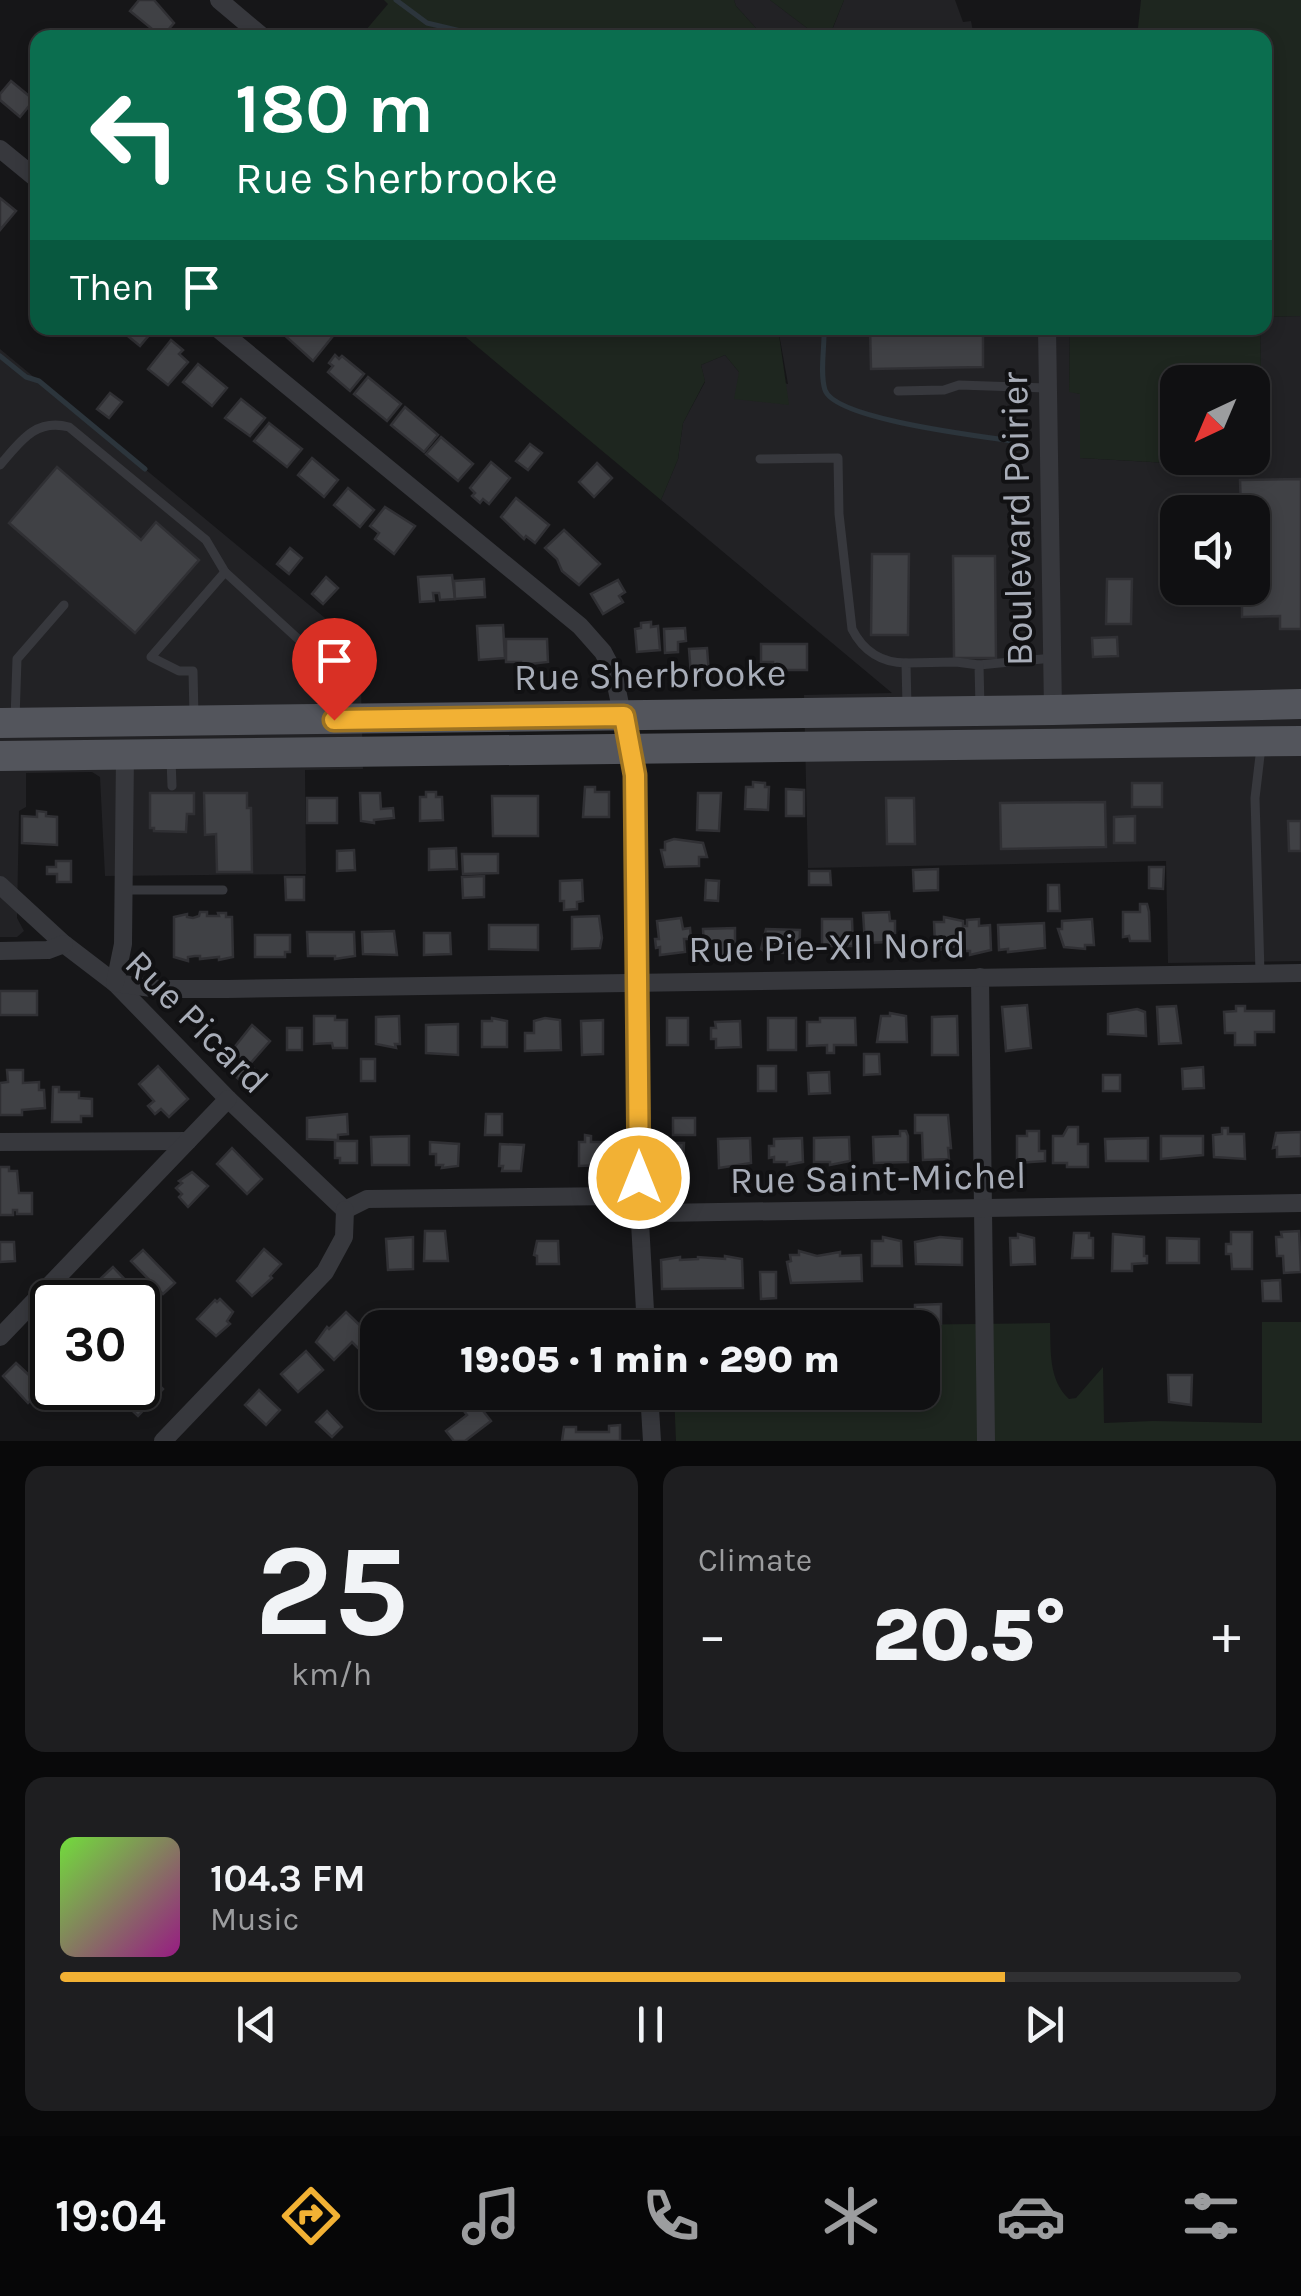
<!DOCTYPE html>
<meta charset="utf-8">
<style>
:root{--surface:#101012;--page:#1e1e20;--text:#f1f3f6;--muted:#9c9d9f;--line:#303032;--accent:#f2b134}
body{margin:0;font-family:Karla,sans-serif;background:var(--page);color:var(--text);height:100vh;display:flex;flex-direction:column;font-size:38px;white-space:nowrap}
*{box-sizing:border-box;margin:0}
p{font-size:32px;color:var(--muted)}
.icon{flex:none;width:55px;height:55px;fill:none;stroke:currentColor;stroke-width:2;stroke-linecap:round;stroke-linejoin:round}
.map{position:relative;height:1441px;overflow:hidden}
.drawer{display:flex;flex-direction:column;gap:25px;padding:25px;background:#09090a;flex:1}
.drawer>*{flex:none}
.hud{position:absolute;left:30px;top:30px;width:1242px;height:305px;border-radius:20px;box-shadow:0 5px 15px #0003,0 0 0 2px var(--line);background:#0b6e4f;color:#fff;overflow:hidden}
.needle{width:65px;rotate:224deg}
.controls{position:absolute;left:1160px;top:365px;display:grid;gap:20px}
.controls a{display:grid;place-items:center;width:110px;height:110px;border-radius:20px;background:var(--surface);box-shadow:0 5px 15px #0003,0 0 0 2px var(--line);font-size:50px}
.speed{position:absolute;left:30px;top:1280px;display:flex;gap:20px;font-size:50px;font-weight:700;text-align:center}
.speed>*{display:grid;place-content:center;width:130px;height:130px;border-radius:50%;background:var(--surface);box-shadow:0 5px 15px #0003,0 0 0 2px var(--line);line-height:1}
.speed .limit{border:5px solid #111;border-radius:15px;background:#fff;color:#111}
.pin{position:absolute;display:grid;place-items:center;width:85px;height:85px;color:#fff;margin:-102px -42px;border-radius:50% 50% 50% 0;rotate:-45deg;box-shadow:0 0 10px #0007}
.pin .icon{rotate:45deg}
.me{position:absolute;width:110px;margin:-55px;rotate:0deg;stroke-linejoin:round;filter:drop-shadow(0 0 8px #0008)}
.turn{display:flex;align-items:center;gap:35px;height:210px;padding:0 40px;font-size:45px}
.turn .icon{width:130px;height:130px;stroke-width:2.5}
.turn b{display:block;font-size:70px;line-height:85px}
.then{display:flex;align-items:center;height:95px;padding:0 40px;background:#0003;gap:20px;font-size:38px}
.big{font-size:75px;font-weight:800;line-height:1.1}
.drawer .widget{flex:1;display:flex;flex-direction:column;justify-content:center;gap:15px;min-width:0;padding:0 35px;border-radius:20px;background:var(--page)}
.drawer .dial{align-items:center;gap:0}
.dial b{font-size:130px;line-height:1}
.song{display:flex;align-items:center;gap:30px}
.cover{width:120px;height:120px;border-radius:15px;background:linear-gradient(135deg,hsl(100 70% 55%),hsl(310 70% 35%))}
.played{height:10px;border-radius:5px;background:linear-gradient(90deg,var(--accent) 80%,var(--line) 80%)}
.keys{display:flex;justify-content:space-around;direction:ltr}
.heat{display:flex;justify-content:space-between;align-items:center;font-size:55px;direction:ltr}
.drawer .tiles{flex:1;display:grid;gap:25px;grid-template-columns:1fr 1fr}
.widget:last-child{grid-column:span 2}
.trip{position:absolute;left:360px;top:1310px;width:580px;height:100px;border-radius:20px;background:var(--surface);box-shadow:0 5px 15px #0003,0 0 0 2px var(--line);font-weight:800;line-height:100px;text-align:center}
.tabs{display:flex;height:160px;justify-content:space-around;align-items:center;background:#060607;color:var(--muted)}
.tabs .icon{width:70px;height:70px}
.tabs .on{color:var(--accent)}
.tabs b{font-size:45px;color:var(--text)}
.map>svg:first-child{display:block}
.built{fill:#222225;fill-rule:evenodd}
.green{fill:#1e261f}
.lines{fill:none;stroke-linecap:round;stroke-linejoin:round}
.stream{stroke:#2c353c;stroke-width:5}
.building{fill:#404145;stroke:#303034;stroke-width:2.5}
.service{stroke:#37383d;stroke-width:9}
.minor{stroke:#37383d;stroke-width:18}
.primary{stroke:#53555c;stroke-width:30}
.route-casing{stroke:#9d7322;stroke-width:25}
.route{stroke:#f2b134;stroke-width:18}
.labels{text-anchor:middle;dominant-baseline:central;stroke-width:8;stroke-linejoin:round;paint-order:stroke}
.street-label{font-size:38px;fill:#a8adb8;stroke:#111113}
</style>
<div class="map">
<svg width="1301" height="1441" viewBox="0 0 1301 1441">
<rect width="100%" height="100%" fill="#161618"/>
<g class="built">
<path d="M734 0H770L819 37H764L736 6Z"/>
<path d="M844 0H955L963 22 971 21 974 37 829 38Z"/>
<path d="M1301 316V961L1168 963 1166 861 808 868 804 695 892 693 661 500 678 459 683 423 705 382 701 365 725 355 739 372 788 384 778 328H811L824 335 837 328H1070L1069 391 1080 394V458L1205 465 1209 458H1252L1253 414 1262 413 1260 328H1265V317ZM1178 512H1252V588H1178Z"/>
<path d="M0 349 360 647 363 769 305 770 306 874 105 876 100 777 92 772 26 773V807L19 811 17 918 24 931 17 937H0Z"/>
</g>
<g class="green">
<path d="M384 0H734L736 6 764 37H360L388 4Z"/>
<path d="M770 0H844L829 37H819Z"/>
<path d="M1141 0H1301V316L1265 317V38L1137 37Z"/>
<path d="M455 328H778L789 405 734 399 739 372 725 355 701 365 705 381 683 423 678 459 661 500Z"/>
<path d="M1070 328H1260L1262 414H1253L1252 382H1178V458H1209L1205 465 1080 458V394L1069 392Z"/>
<path d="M1262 1322H1301V1441H676L674 1393 922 1392V1328L722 1327 1050 1323C1051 1351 1048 1379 1069 1399L1076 1398 1103 1367 1104 1423 1153 1421 1262 1423Z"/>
</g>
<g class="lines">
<g class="stream">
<path d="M396 0 427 23 490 38"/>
<path d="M811 328 824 335C824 351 820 375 825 390 835 420 987 437 1020 442"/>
<path d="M0 356 26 377 39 381 145 469"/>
</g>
</g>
<g class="building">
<path d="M139 0H154L174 23 161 38 147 36 151 28 130 11Z"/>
<path d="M11 81 34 100 20 117 0 100V94Z"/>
<path d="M0 198 16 211 0 230Z"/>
<path d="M118 328H155L140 346Z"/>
<path d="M285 328H308L315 333 322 328 333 336 313 361 281 332Z"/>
<path d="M870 328H983V367L871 369Z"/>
<path d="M171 340 183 350 179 354 188 362 168 385 148 369Z"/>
<path d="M335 355 339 359 342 356 364 374 350 391 328 372 333 366 329 363Z"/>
<path d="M198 364 227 388 212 406 183 382Z"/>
<path d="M368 377 401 404 387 421 354 394Z"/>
<path d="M110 393 122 402 109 418 97 409Z"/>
<path d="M241 399 265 418 250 436 225 418Z"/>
<path d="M405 407 438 435 424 452 391 425Z"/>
<path d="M269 423 302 449 287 467 254 441Z"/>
<path d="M441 437 473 464 458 481 426 454Z"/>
<path d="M530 444 542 453 528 470 516 461Z"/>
<path d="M312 458 338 480 324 497 298 475Z"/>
<path d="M491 462 510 478 489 504 483 499 480 503 472 496 475 493 470 488Z"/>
<path d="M597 463 612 478 594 497 579 482Z"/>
<path d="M57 467 141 540 156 522 199 560 135 633 9 523Z"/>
<path d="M1301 479V629H1280V616L1242 617V588H1252V512H1241L1240 480Z"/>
<path d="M348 488 374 510 360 527 334 505Z"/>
<path d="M516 498 549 525 535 543 526 536 524 539 501 517Z"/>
<path d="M385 507 415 526 394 554 375 539 379 533 370 526Z"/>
<path d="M564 530 600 564 579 585 562 571 557 559 545 548Z"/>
<path d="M290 548 302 558 289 574 277 564Z"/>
<path d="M872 554H909L908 635H871Z"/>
<path d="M953 556H995L996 658H954Z"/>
<path d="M452 575 455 599 440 600 439 593H433L434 601 420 602 418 577Z"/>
<path d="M326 577 338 588 323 604 312 594Z"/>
<path d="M484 579 485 597 455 599 454 581Z"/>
<path d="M1107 579H1132L1131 624H1106Z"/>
<path d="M618 580 625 592 619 596 623 602 603 614 591 594Z"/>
<path d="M651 622V627L658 626 660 650 637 652 635 629 641 628V623Z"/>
<path d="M503 625 505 658 479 660 477 626Z"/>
<path d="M685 628 686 641 678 642V652L665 653 664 629Z"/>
<path d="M1117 637 1118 656 1093 657 1092 638Z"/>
<path d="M506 639H547L548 662 521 665V662H506Z"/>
<path d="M761 644H807V670H773V662H761Z"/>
<path d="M707 648 709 674 691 675 689 649Z"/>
<path d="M753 782 765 783V787H769L768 810 745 809 746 787H753Z"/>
<rect x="1132" y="783" width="30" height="24"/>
<path d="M585 787H595V792H609V817H583Z"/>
<path d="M786 789 804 790V816H786Z"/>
<path d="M426 792H436V797H442L443 820 420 821V797H426Z"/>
<path d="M150 793H194V814H187L186 832 154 831V828H150Z"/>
<path d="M204 793H247V808H251L252 872H217L216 834 205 835Z"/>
<path d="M360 793H380L381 809 393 808 394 818 374 820V823L361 821Z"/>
<path d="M698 793H721L719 831 697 830Z"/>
<path d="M492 796H538V836H493Z"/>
<rect x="307" y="798" width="30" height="25"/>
<path d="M886 798H914L915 844H887Z"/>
<path d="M1105 802 1106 847 1001 849 1000 803Z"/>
<path d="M37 811 46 812V816L57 817V845L22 843V816L37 817Z"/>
<path d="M1135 816V843H1114V817Z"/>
<path d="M1288 821H1301V851H1289Z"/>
<path d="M674 839 703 843 707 857H699V866L665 867 661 850H665V842Z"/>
<path d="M456 848 457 869 429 870V849Z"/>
<path d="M354 850 355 870 337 871V851Z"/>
<path d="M462 854H498V873L463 874Z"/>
<path d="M56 861H71V882H57V874H47V867H56Z"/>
<path d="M1149 867H1164L1163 889 1149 888Z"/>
<path d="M938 869V890L914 891 913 870Z"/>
<path d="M809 871H830L831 885H809Z"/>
<path d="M484 876V897L463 898 462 877Z"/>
<path d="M285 877H304V900H286Z"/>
<path d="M582 880 583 901 577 902V909L564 910V901H560V881Z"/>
<path d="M706 880 719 881 718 901 705 900Z"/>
<path d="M1048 885H1059L1060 911H1048Z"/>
<path d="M1140 904H1147L1149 912 1150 941H1130L1129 936 1123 937V912H1140Z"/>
<path d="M200 912H207V916H219L218 913H226V917H232L233 957 219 960V957L200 959V956H195L188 957V961L174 957V917L187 914V917L193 918 199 916Z"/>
<path d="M889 912 890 921H895V933L890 934V942L865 943 863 913Z"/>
<path d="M599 916 602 938 600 948 572 949V917Z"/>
<path d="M944 917 963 921V926H967V920L979 919V926L990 925 991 950 970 955V951H962L961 945 939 950 938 946H935L934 922H944Z"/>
<path d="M681 918 683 929 690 928 691 939H684L685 952 660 955V947L656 948 655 939H659L657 921Z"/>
<path d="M822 919H852L853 946H822Z"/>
<path d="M1092 919 1094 945H1085V949L1064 947 1058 929H1062V921Z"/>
<path d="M1044 923 1045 948 1008 952V949L999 950 998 925Z"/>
<path d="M489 925H538V950L489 949Z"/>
<path d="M735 928V956H713V949H704L703 929Z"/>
<path d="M766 929 800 930 799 959 786 958V953L765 952 761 949Z"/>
<path d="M394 931 397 955 363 954 362 932Z"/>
<path d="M307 932H354L355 956 335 959V956H308Z"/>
<path d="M424 933H450L451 954 424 955Z"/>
<path d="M255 935H290V952H285V957H255Z"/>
<rect x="0" y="991" width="37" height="24"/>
<path d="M1027 1005 1031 1048 1006 1051 1002 1007Z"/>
<path d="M1176 1006 1181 1043 1159 1044 1157 1007Z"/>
<path d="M1236 1006H1245V1011H1274V1032H1255V1045H1235V1033H1225L1224 1012 1236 1011Z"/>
<path d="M1137 1009 1145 1012 1146 1036 1108 1034V1014Z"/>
<path d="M890 1013 906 1016 907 1042H877L881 1016H890Z"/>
<path d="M314 1016H335V1020H347V1048H333L332 1043 314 1044Z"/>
<path d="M399 1016 400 1044H395L396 1048 376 1044V1017Z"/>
<path d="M957 1016 958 1055H932V1017Z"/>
<path d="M492 1018 507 1021V1047H482V1021H492Z"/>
<path d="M545 1018 560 1020 561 1050 525 1051V1033H534V1021Z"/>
<rect x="667" y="1018" width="21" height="27"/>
<rect x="768" y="1018" width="28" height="32"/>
<path d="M820 1018H855L856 1045H834V1053H827V1045L807 1046V1022H820Z"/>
<path d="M603 1020V1054L582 1055 581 1021Z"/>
<path d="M740 1021 741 1047 716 1048V1039H711V1028H716L715 1022Z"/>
<path d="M458 1024V1055L426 1053V1025Z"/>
<path d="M252 1025 270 1041 249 1065 254 1069 242 1082 221 1064Z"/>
<rect x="287" y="1028" width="15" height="22"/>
<path d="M864 1054H879L880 1074 864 1075Z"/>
<rect x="361" y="1059" width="14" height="22"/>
<path d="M158 1066 188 1099 169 1117 161 1109 155 1114 148 1106 154 1101 139 1084Z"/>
<rect x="758" y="1066" width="18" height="25"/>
<path d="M1203 1067 1204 1088 1183 1089 1182 1069Z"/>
<path d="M7 1070H23V1083L39 1082V1090H44L45 1108 22 1110V1115H0V1083L8 1082Z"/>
<path d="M829 1072 830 1093 809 1094 808 1073Z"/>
<rect x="1103" y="1075" width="17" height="16"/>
<path d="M53 1087H59V1092H79V1098L92 1099V1116H81V1122H52Z"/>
<path d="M347 1114 348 1134 338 1135V1140L307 1139V1118Z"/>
<path d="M486 1114H502V1135H485Z"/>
<path d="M915 1115H948L951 1148H948L949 1159 923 1160 922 1133H915Z"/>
<rect x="673" y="1118" width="22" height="17"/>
<path d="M1068 1127H1078V1144H1088V1167H1067V1163H1053V1136H1063Z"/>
<path d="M1222 1128H1228V1134H1244L1245 1159 1214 1157 1213 1135 1222 1134Z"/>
<path d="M900 1131H906L908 1136V1162L874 1163 873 1137 900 1136Z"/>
<path d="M1027 1131H1039V1151H1045V1161L1017 1163V1136H1027Z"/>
<path d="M1301 1132V1156L1277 1157V1147L1273 1148 1276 1133Z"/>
<path d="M585 1135 591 1136V1142H606V1165L579 1166V1142H585Z"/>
<path d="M409 1136V1165H372L371 1137Z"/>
<path d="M1161 1136H1203V1155L1161 1159Z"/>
<path d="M849 1137 850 1161 830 1165V1162H814V1138Z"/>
<path d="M750 1138 751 1163 719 1168 718 1139Z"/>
<path d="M802 1138 803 1162 787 1165V1162H774V1157L769 1158V1146H774V1139Z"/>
<path d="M1148 1138V1161H1106L1105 1139Z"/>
<path d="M335 1141H357V1163H340V1158H335Z"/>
<path d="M430 1142 459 1144 458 1166 442 1168 443 1165H436V1154H430Z"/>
<path d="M660 1143H684L683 1164H659Z"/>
<path d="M500 1144 524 1145 521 1171H502L503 1166H499Z"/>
<path d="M232 1148 262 1179 247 1194 217 1164Z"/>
<path d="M0 1167H9V1171H17L19 1193H32V1214H17V1210H13V1215H0Z"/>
<path d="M192 1172 208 1186 188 1207 179 1197 182 1194 176 1188 182 1183 179 1181Z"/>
<path d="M425 1231H445L448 1261H424Z"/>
<path d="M1299 1231 1301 1272 1284 1273 1283 1256H1277L1276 1237H1282L1281 1232Z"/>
<path d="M1231 1232H1252V1269H1232L1231 1254H1226V1244H1231Z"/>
<path d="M1074 1233H1089V1238H1093V1258H1072Z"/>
<path d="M1018 1234 1034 1238 1035 1264 1011 1265 1010 1238H1018Z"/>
<path d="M1113 1234 1144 1237V1256H1147V1263L1132 1264V1271H1112Z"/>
<path d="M413 1237V1269L388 1270 386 1239Z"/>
<path d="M883 1237 901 1241 902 1266H872V1241H883Z"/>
<path d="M940 1237 962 1239V1265L916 1264 915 1242Z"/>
<path d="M1167 1238 1199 1239V1263H1167Z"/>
<path d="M537 1241H558L559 1264H537V1256L534 1255Z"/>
<path d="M0 1242H14L15 1261 0 1262Z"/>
<path d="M264 1249 281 1264 270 1276 272 1278 252 1296 237 1281Z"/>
<path d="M143 1250 175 1283 163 1294 131 1261Z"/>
<path d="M799 1251 817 1256 840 1252V1256L861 1255 862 1281 791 1283 787 1262 791 1261 790 1255H799Z"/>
<path d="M725 1256 742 1259 743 1288 662 1289 661 1260 680 1257V1260L698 1259V1257L725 1259Z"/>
<path d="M113 1267 131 1286 115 1302 97 1282Z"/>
<path d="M760 1272H776V1298L761 1299Z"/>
<path d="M1280 1280 1281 1301H1263L1262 1281Z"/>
<path d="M220 1299 233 1312 227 1321 230 1324 216 1336 197 1319 215 1300 217 1302Z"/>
<path d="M941 1304V1324H915V1305Z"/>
<path d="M346 1312 373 1338 361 1351 352 1342 334 1360 316 1342 327 1327 329 1329Z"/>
<path d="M306 1351 323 1370 298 1392 281 1374Z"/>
<path d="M16 1363 43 1388 28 1403 3 1376Z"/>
<path d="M146 1372 163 1389 138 1416 120 1399 131 1388H138V1381Z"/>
<path d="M1168 1375H1192L1191 1405 1169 1402Z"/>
<path d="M259 1390 280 1410 266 1425 245 1405Z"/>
<path d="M476 1402 491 1421 465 1441H454L446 1431 467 1415 464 1411Z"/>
<path d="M327 1411 342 1427 332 1437 316 1422Z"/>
<path d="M620 1425V1441H640H562L564 1427H576V1432H609V1426Z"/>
</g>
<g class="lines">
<g class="service">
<path d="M898 391 944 390 959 385 1047 388"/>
<path d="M760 459 838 458 839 514 852 629C863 651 882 663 906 663"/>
<path d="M0 465C20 442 35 418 69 427L206 540 225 572"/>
<path d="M979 665 1053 658"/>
<path d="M907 707 906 663 956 662 979 665 980 708"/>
<path d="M194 717 193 671H179L151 657 225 572 319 658 331 679 334 712"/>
<path d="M15 720 17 659 64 605"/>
<path d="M171 759 172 786"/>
<path d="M123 890H223"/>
<path d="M1260 973 1255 798 1261 747"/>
</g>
<g class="minor">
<path d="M219 0 264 38"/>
<path d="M0 149 38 180"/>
<path d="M217 328 580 626 603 652 613 671 635 775 639 1205 646 1328"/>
<path d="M1047 328 1053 710"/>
<path d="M0 885 64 944 115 983 228 1099 345 1210"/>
<path d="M0 951 48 950 64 944"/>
<path d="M980 977 986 1441"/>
<path d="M115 983 159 989H227L1301 973"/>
<path d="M115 983 123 944 125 755"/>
<path d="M0 1142 188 1141"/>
<path d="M345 1210 367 1199 619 1196 659 1213 1301 1203"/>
<path d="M0 1337 228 1099"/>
<path d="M649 1392 652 1441"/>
<path d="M163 1441 325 1272 344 1237 345 1210"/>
</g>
<g class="primary">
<path d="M0 723 1053 710 1301 704"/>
<path d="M0 756 1301 741"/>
</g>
</g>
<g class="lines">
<g class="route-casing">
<path id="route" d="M334 720 624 716 635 775 639 1178"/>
</g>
<use href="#route" class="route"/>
</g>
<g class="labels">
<g class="street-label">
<text transform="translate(1017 519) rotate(-91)">Boulevard Poirier</text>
<text transform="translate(650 675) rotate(-1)">Rue Sherbrooke</text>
<text transform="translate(827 947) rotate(-1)">Rue Pie-XII Nord</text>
<text transform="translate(197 1022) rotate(45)">Rue Picard</text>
<text transform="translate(878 1178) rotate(-1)">Rue Saint-Michel</text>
</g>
</g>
</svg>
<div class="controls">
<a><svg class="needle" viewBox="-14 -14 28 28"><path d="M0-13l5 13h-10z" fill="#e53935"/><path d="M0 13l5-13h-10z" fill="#9c9d9f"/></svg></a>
<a><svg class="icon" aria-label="sound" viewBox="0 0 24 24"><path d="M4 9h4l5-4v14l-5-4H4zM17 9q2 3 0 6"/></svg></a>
</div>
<div class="speed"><div class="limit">30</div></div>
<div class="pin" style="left:334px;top:720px;background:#d93025"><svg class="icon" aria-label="arrive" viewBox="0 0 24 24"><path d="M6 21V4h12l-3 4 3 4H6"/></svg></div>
<svg class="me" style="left:639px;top:1178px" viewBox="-20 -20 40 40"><circle r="17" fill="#f2b134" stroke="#fff" stroke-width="3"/><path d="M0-11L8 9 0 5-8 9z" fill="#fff"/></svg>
<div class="trip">19:05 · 1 min · 290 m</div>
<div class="hud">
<div class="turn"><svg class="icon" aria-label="left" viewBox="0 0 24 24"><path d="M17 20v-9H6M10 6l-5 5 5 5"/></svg><div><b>180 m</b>Rue Sherbrooke</div></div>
<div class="then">Then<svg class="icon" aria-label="arrive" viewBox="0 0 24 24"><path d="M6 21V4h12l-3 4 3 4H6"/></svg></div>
</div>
</div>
<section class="drawer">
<div class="tiles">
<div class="widget dial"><b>25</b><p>km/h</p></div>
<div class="widget"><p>Climate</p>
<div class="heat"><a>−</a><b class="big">20.5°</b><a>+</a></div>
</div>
<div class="widget">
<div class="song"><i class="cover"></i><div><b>104.3 FM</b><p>Music</p></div></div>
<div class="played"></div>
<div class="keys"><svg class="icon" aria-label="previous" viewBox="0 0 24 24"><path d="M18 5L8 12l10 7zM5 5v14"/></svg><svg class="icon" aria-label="pause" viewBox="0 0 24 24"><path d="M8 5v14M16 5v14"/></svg><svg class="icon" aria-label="next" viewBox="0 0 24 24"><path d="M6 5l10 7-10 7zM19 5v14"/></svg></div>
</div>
</div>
</section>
<nav class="tabs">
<b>19:04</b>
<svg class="icon on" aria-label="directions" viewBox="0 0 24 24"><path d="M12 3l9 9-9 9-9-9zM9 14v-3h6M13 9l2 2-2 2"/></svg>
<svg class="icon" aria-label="music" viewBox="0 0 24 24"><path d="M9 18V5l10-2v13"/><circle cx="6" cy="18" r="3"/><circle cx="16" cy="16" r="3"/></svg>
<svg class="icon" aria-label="phone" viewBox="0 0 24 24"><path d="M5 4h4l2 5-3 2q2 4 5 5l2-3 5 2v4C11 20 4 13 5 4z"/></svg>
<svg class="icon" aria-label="climate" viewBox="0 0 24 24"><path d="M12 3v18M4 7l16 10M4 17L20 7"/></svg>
<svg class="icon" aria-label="car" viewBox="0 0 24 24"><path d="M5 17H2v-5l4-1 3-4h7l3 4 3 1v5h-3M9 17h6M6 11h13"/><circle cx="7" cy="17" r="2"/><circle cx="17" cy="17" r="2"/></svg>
<svg class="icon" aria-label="filters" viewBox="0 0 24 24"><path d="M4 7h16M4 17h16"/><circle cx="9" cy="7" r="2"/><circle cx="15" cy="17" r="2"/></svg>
</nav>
